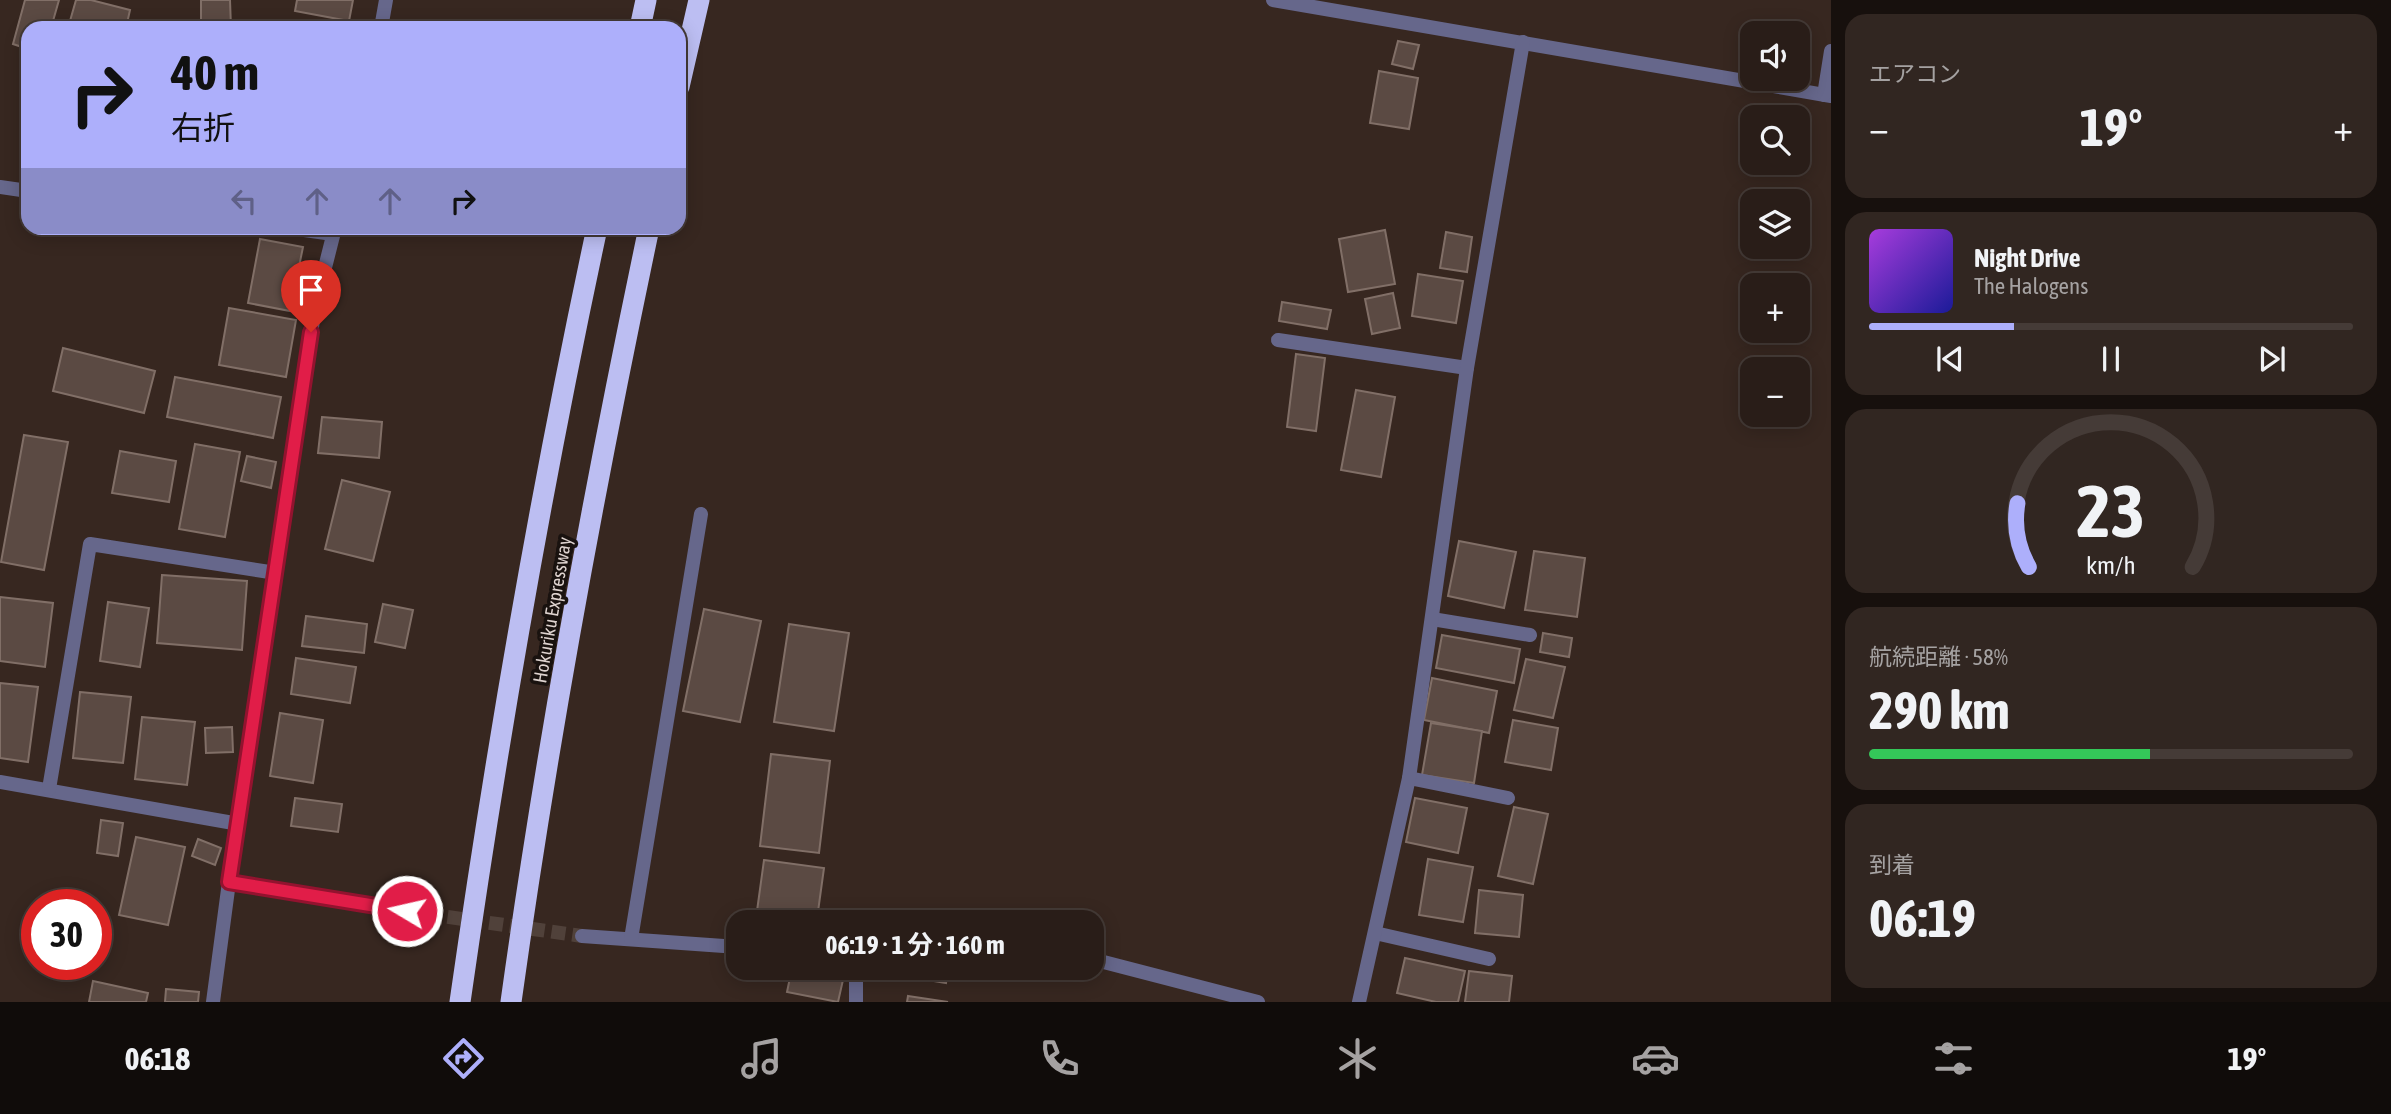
<!DOCTYPE html>
<html lang="ja">
<meta charset="utf-8">
<style>
:root{--surface:#291d18;--page:#312621;--text:#f1f3f6;--muted:#a5a2a2;--line:#453b37;--accent:#adaffb}
body{margin:0;font-family:"Asap Condensed","Noto Sans JP",sans-serif;background:var(--page);color:var(--text);height:100vh;display:flex;flex-direction:column;font-size:26px;white-space:nowrap}
*{box-sizing:border-box;margin:0}
p{font-size:23px;color:var(--muted)}
.icon{flex:none;width:38px;height:38px;fill:none;stroke:currentColor;stroke-width:2;stroke-linecap:round;stroke-linejoin:round}
.map{position:relative;flex:1;overflow:hidden}
.panel{display:flex;flex-direction:column;gap:14px;padding:14px;background:#17100d;width:560px}
.panel>*{flex:none}
.hud{position:absolute;left:21px;top:21px;width:665px;height:214px;border-radius:21px;box-shadow:0 4px 18px #0003,0 0 0 2px var(--line);background:#adaffb;color:#111;overflow:hidden}
.buttons{position:absolute;left:1740px;top:21px;display:grid;gap:14px}
.buttons a{display:grid;place-items:center;width:70px;height:70px;border-radius:14px;background:var(--surface);box-shadow:0 4px 18px #0003,0 0 0 2px var(--line);font-size:35px}
.speed{position:absolute;left:21px;top:889px;display:flex;gap:14px;font-size:35px;font-weight:700;text-align:center}
.speed>*{display:grid;place-content:center;width:91px;height:91px;border-radius:50%;background:var(--surface);box-shadow:0 4px 18px #0003,0 0 0 2px var(--line);line-height:1}
.speed .limit{border:10px solid #d22;background:#fff;color:#111}
.pin{position:absolute;display:grid;place-items:center;width:60px;height:60px;color:#fff;margin:-72px -30px;border-radius:50% 50% 50% 0;rotate:-45deg;box-shadow:0 0 7px #0007}
.pin .icon{rotate:45deg}
.me{position:absolute;width:77px;margin:-38px;rotate:279deg;stroke-linejoin:round;filter:drop-shadow(0 0 5px #0008)}
.turn{display:flex;align-items:center;gap:24px;height:147px;padding:0 35px;font-size:32px}
.turn .icon{width:91px;height:91px;stroke-width:2.5}
.turn b{display:block;font-size:49px;line-height:60px}
.lanes{display:flex;align-items:center;height:66px;padding:0 35px;background:#0003;justify-content:center;gap:35px;direction:ltr}
.lanes .off{opacity:.35}
.big{font-size:52px;font-weight:700;line-height:1.1}
.panel .tile{flex:1;display:flex;flex-direction:column;justify-content:center;gap:10px;min-width:0;padding:0 24px;border-radius:21px;background:var(--page)}
.panel .dial{align-items:center;gap:0}
.dial svg{height:182px;overflow:visible;fill:none;stroke:var(--line);stroke-width:7;stroke-linecap:round;text-anchor:middle}
.dial text{fill:var(--text);stroke:none}
.song{display:flex;align-items:center;gap:21px}
.cover{width:84px;height:84px;border-radius:10px;background:linear-gradient(135deg,hsl(280 70% 55%),hsl(240 70% 35%))}
.played{height:7px;border-radius:4px;background:linear-gradient(90deg,var(--accent) 30%,var(--line) 30%)}
.keys{display:flex;justify-content:space-around;direction:ltr}
.heat{display:flex;justify-content:space-between;align-items:center;font-size:38px;direction:ltr}
.charge{height:10px;border-radius:5px;background:linear-gradient(90deg,#34c759 58%,var(--line) 0)}
.trip{position:absolute;left:726px;top:910px;width:378px;height:70px;border-radius:21px;background:var(--surface);box-shadow:0 4px 18px #0003,0 0 0 2px var(--line);font-weight:700;line-height:70px;text-align:center}
.tab-bar{display:flex;height:112px;justify-content:space-around;align-items:center;background:#100c0a;color:var(--muted)}
.tab-bar .icon{width:49px;height:49px}
.tab-bar .on{color:var(--accent)}
.tab-bar b{font-size:32px;color:var(--text)}
main{display:flex;flex:1;min-height:0}
.map>svg:first-child{display:block}
.building{fill:#5b4a43;stroke:#816f67;stroke-width:2}
.lines{fill:none;stroke-linecap:round;stroke-linejoin:round}
.street-tunnel{stroke:#50413a;stroke-width:14;stroke-dasharray:14 7;stroke-linecap:butt}
.street{stroke:#66678b;stroke-width:14}
.highway{stroke:#bcbef2;stroke-width:21}
.route-casing{stroke:#92132f;stroke-width:18}
.route{stroke:#e11d48;stroke-width:12}
.labels{text-anchor:middle;dominant-baseline:central;stroke-width:7;stroke-linejoin:round;paint-order:stroke}
.street-label{font-size:19px;fill:#ded3cf;stroke:#19120f}
</style>
<main>
<div class="map">
<svg width="1831" height="1002" viewBox="0 0 1831 1002">
<rect width="100%" height="100%" fill="#372720"/>
<g class="building">
<path d="M25 0H59L51 28H28V49L13 44Z"/>
<path d="M76 0H91L130 10 126 28H68Z"/>
<path d="M201 0H230L231 28H201Z"/>
<path d="M297 0H353L349 21 295 11Z"/>
<path d="M1398 41 1419 45 1413 69 1392 64Z"/>
<path d="M1379 71 1418 78 1409 129 1370 123Z"/>
<path d="M1385 230 1395 284 1348 292 1339 239Z"/>
<path d="M1446 232 1472 237 1467 272 1440 268Z"/>
<path d="M260 239 303 247 290 311 248 303Z"/>
<path d="M1418 274 1463 281 1456 323 1412 316Z"/>
<path d="M1393 293 1400 328 1372 334 1365 299Z"/>
<path d="M1282 302 1331 310 1327 329 1279 321Z"/>
<path d="M229 308 296 320 286 377 219 365Z"/>
<path d="M63 348 155 371 144 413 53 391Z"/>
<path d="M1296 354 1325 358 1316 431 1287 427Z"/>
<path d="M175 377 281 397 273 438 167 417Z"/>
<path d="M1356 390 1395 397 1381 477 1341 470Z"/>
<path d="M322 417 382 422 379 458 318 453Z"/>
<path d="M24 435 68 442 44 570 1 562Z"/>
<path d="M195 444 240 452 225 537 179 529Z"/>
<path d="M120 451 176 461 169 502 112 493Z"/>
<path d="M247 456 276 462 271 488 241 481Z"/>
<path d="M342 480 390 492 373 561 325 549Z"/>
<path d="M1459 541 1516 552 1504 608 1448 596Z"/>
<path d="M1534 551 1585 558 1577 617 1525 610Z"/>
<path d="M162 575 247 581 242 650 157 643Z"/>
<path d="M0 597 53 603 45 667 0 661Z"/>
<path d="M108 602 149 608 140 667 100 661Z"/>
<path d="M383 604 413 610 405 648 375 642Z"/>
<path d="M704 609 761 621 740 722 683 711Z"/>
<path d="M306 616 367 624 364 653 302 646Z"/>
<path d="M789 624 849 633 834 731 774 722Z"/>
<path d="M1543 633 1572 638 1569 657 1540 652Z"/>
<path d="M1442 635 1520 649 1514 683 1436 668Z"/>
<path d="M296 658 356 667 350 703 291 694Z"/>
<path d="M1526 659 1565 667 1553 718 1514 710Z"/>
<path d="M1432 678 1497 691 1489 733 1424 720Z"/>
<path d="M0 683 38 687 28 762 0 758Z"/>
<path d="M80 692 131 697 123 763 73 758Z"/>
<path d="M280 713 323 720 313 783 270 776Z"/>
<path d="M142 717 195 722 187 785 135 779Z"/>
<path d="M1513 720 1558 728 1551 770 1505 762Z"/>
<path d="M1431 723 1482 731 1474 783 1422 775Z"/>
<path d="M232 727 233 752 206 753 205 728Z"/>
<path d="M771 754 830 761 819 853 760 846Z"/>
<path d="M295 798 342 804 338 832 291 826Z"/>
<path d="M1415 798 1467 808 1458 853 1406 842Z"/>
<path d="M1514 807 1548 814 1533 884 1498 876Z"/>
<path d="M101 820 123 823 118 856 97 853Z"/>
<path d="M136 837 185 847 168 925 119 915Z"/>
<path d="M198 839 221 848 215 865 192 856Z"/>
<path d="M1428 859 1473 867 1463 922 1419 915Z"/>
<path d="M764 860 824 868 817 919 757 911Z"/>
<path d="M1479 890 1523 895 1519 937 1475 933Z"/>
<path d="M1405 958 1465 971 1458 1002H1436L1397 993Z"/>
<path d="M792 968H828L845 971 838 1002 787 992Z"/>
<path d="M876 968H948L946 983 875 971Z"/>
<path d="M1469 971 1512 976 1509 1002H1465Z"/>
<path d="M93 981 148 993 146 1002H89Z"/>
<path d="M166 989 199 992 198 1002H165Z"/>
<path d="M908 996 948 1002H907Z"/>
</g>
<g class="lines">
<path class="street-tunnel" d="M406 911 582 936"/>
<g class="street">
<path d="M1273 0 1831 96"/>
<path d="M381 28 386 0"/>
<path d="M1824 95 1831 51"/>
<path d="M0 187 28 191"/>
<path d="M290 228 333 234"/>
<path d="M1278 340 1467 368"/>
<path d="M1432 619 1530 635"/>
<path d="M1409 778 1508 798"/>
<path d="M0 782 239 824"/>
<path d="M49 789 90 544 276 573"/>
<path d="M229 882 406 911"/>
<path d="M916 922 927 917 947 922"/>
<path d="M1375 933 1489 959"/>
<path d="M582 936 738 947"/>
<path d="M631 939 701 514"/>
<path d="M1092 959 1258 1002"/>
<path d="M856 968V1002"/>
<path d="M213 1002 229 882 315 307 335 228"/>
<path d="M1359 1002 1409 778 1467 368 1523 42"/>
</g>
<g class="highway">
<path d="M640 28 646 0"/>
<path d="M679 87 699 0"/>
<path d="M460 1002C497 743 542 484 597 228"/>
<path d="M511 1002C547 743 595 484 649 228"/>
</g>
</g>
<g class="lines">
<g class="route-casing">
<path id="route" d="M311 332 229 882 407 911"/>
</g>
<use href="#route" class="route"/>
</g>
<g class="labels">
<g class="street-label">
<text transform="translate(552 610) rotate(-80)">Hokuriku Expressway</text>
</g>
</g>
</svg>
<div class="buttons">
<a><svg class="icon" aria-label="sound" viewBox="0 0 24 24"><path d="M4 9h4l5-4v14l-5-4H4zM17 9q2 3 0 6"/></svg></a>
<a><svg class="icon" aria-label="search" viewBox="0 0 24 24"><circle cx="10" cy="10" r="6"/><path d="M15 15l6 6"/></svg></a>
<a><svg class="icon" aria-label="layers" viewBox="0 0 24 24"><path d="M12 4l9 5-9 5-9-5zM3 14l9 5 9-5"/></svg></a>
<a>+</a>
<a>−</a>
</div>
<div class="speed"><div class="limit">30</div></div>
<div class="pin" style="left:311px;top:332px;background:#d93025"><svg class="icon" aria-label="arrive" viewBox="0 0 24 24"><path d="M6 21V4h12l-3 4 3 4H6"/></svg></div>
<svg class="me" style="left:407px;top:911px" viewBox="-20 -20 40 40"><circle r="17" fill="#e11d48" stroke="#fff" stroke-width="3"/><path d="M0-11L8 9 0 5-8 9z" fill="#fff"/></svg>
<div class="trip">06:19 · 1 分 · 160 m</div>
<div class="hud">
<div class="turn"><svg class="icon" aria-label="right" viewBox="0 0 24 24"><path d="M7 20v-9h11M14 6l5 5-5 5"/></svg><div><b>40 m</b>右折</div></div>
<div class="lanes"><svg class="icon off" aria-label="left" viewBox="0 0 24 24"><path d="M17 20v-9H6M10 6l-5 5 5 5"/></svg><svg class="icon off" aria-label="ahead" viewBox="0 0 24 24"><path d="M12 20V5M6 11l6-6 6 6"/></svg><svg class="icon off" aria-label="ahead" viewBox="0 0 24 24"><path d="M12 20V5M6 11l6-6 6 6"/></svg><svg class="icon" aria-label="right" viewBox="0 0 24 24"><path d="M7 20v-9h11M14 6l5 5-5 5"/></svg></div>
</div>
</div>
<section class="panel">
<div class="tile"><p>エアコン</p>
<div class="heat"><a>−</a><b class="big">19°</b><a>+</a></div>
</div>
<div class="tile">
<div class="song"><i class="cover"></i><div><b>Night Drive</b><p>The Halogens</p></div></div>
<div class="played"></div>
<div class="keys"><svg class="icon" aria-label="previous" viewBox="0 0 24 24"><path d="M18 5L8 12l10 7zM5 5v14"/></svg><svg class="icon" aria-label="pause" viewBox="0 0 24 24"><path d="M8 5v14M16 5v14"/></svg><svg class="icon" aria-label="next" viewBox="0 0 24 24"><path d="M6 5l10 7-10 7zM19 5v14"/></svg></div>
</div>
<div class="tile dial"><svg viewBox="0 0 100 80">
<path d="M14 69A42 42 0 1 1 86 69"/>
<path d="M14 69A42 42 0 0 1 9 41" stroke="#adaffb"/>
<text x="50" y="56" font-size="32" font-weight="700">23</text>
<text x="50" y="72" font-size="11">km/h</text>
</svg></div>
<div class="tile"><p>航続距離 · 58%</p><b class="big">290 km</b><div class="charge"></div></div>
<div class="tile"><p>到着</p><b class="big">06:19</b></div>
</section>
</main>
<nav class="tab-bar">
<b>06:18</b>
<svg class="icon on" aria-label="directions" viewBox="0 0 24 24"><path d="M12 3l9 9-9 9-9-9zM9 14v-3h6M13 9l2 2-2 2"/></svg>
<svg class="icon" aria-label="music" viewBox="0 0 24 24"><path d="M9 18V5l10-2v13"/><circle cx="6" cy="18" r="3"/><circle cx="16" cy="16" r="3"/></svg>
<svg class="icon" aria-label="phone" viewBox="0 0 24 24"><path d="M5 4h4l2 5-3 2q2 4 5 5l2-3 5 2v4C11 20 4 13 5 4z"/></svg>
<svg class="icon" aria-label="climate" viewBox="0 0 24 24"><path d="M12 3v18M4 7l16 10M4 17L20 7"/></svg>
<svg class="icon" aria-label="car" viewBox="0 0 24 24"><path d="M5 17H2v-5l4-1 3-4h7l3 4 3 1v5h-3M9 17h6M6 11h13"/><circle cx="7" cy="17" r="2"/><circle cx="17" cy="17" r="2"/></svg>
<svg class="icon" aria-label="filters" viewBox="0 0 24 24"><path d="M4 7h16M4 17h16"/><circle cx="9" cy="7" r="2"/><circle cx="15" cy="17" r="2"/></svg>
<b>19°</b>
</nav>
